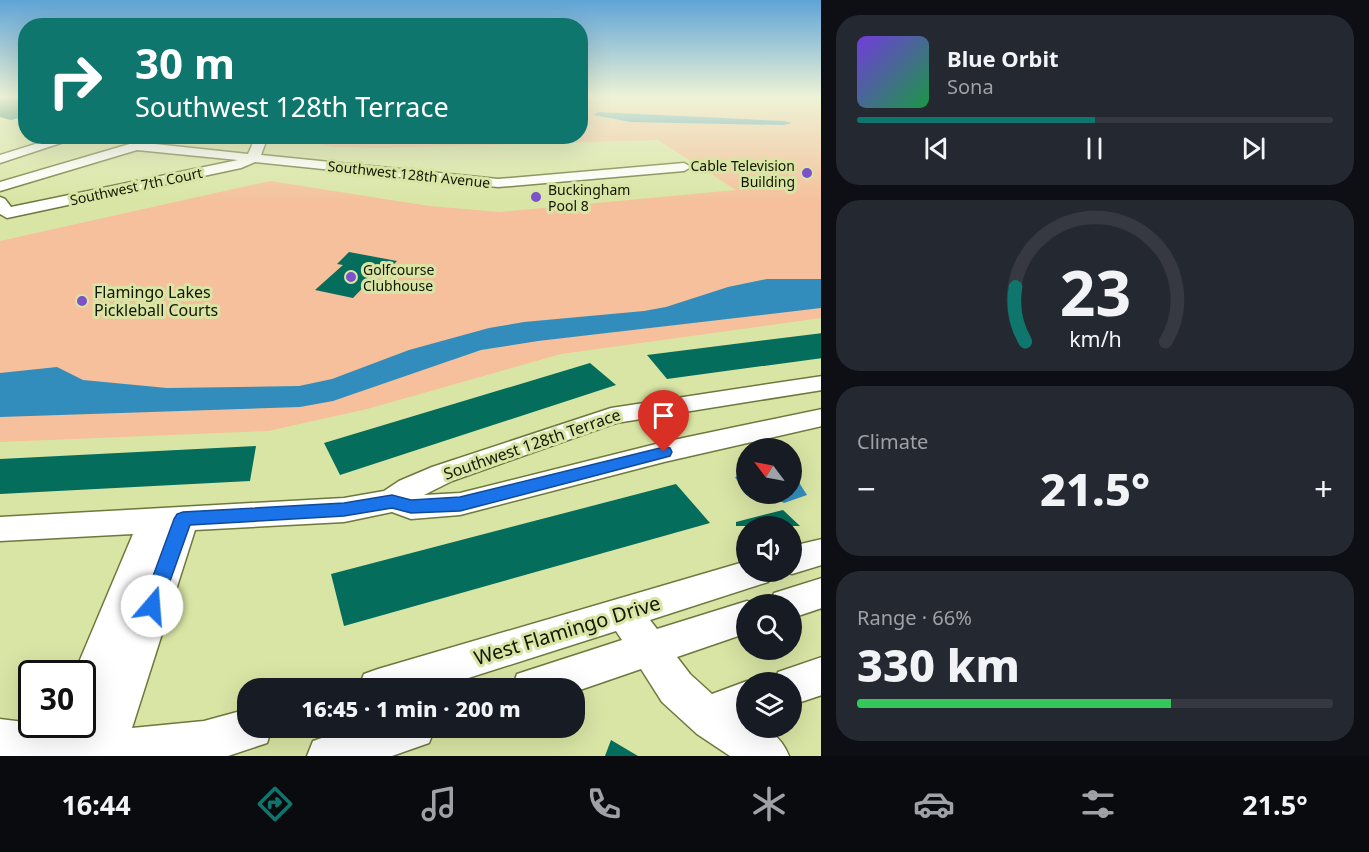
<!DOCTYPE html>
<meta charset="utf-8">
<style>
:root{--surface:#171b24;--page:#242831;--text:#f1f3f6;--muted:#9ea1a6;--line:#363941;--accent:#0f766e}
body{margin:0;font-family:"Noto Sans",sans-serif;background:var(--page);color:var(--text);height:100vh;display:flex;flex-direction:column;font-size:22px;white-space:nowrap}
*{box-sizing:border-box;margin:0}
p{font-size:20px;color:var(--muted)}
.icon{flex:none;width:33px;height:33px;fill:none;stroke:currentColor;stroke-width:2;stroke-linecap:round;stroke-linejoin:round}
.map{position:relative;flex:1;overflow:hidden}
.sheet{display:flex;flex-direction:column;gap:15px;padding:15px;background:#0d0f14;width:548px}
.sheet>*{flex:none}
.guide{position:absolute;left:18px;top:18px;width:570px;height:126px;border-radius:24px;box-shadow:0 6px 24px #0002;background:#0f766e;color:#fff;overflow:hidden}
.needle{width:39px;rotate:302deg}
.controls{position:absolute;left:736px;top:438px;display:grid;gap:12px}
.controls a{display:grid;place-items:center;width:66px;height:66px;border-radius:50%;background:var(--surface);box-shadow:0 6px 24px #0002;font-size:30px}
.speed{position:absolute;left:18px;top:660px;display:flex;gap:12px;font-size:30px;font-weight:700;text-align:center}
.speed>*{display:grid;place-content:center;width:78px;height:78px;border-radius:50%;background:var(--surface);box-shadow:0 6px 24px #0002;line-height:1}
.speed .limit{border:3px solid #111;border-radius:9px;background:#fff;color:#111}
.pin{position:absolute;display:grid;place-items:center;width:51px;height:51px;color:#fff;margin:-62px -26px;border-radius:50% 50% 50% 0;rotate:-45deg;box-shadow:0 0 6px #0007}
.pin .icon{rotate:45deg}
.me{position:absolute;width:66px;margin:-33px;rotate:18deg;stroke-linejoin:round;filter:drop-shadow(0 0 4px #0008)}
.turn{display:flex;align-items:center;gap:21px;height:126px;padding:0 18px;font-size:27px}
.turn .icon{width:78px;height:78px;stroke-width:2.5}
.turn b{display:block;font-size:42px;line-height:51px}
.big{font-size:45px;font-weight:800;line-height:1.1}
.sheet .widget{flex:1;display:flex;flex-direction:column;justify-content:center;gap:9px;min-width:0;padding:0 21px;border-radius:24px;background:var(--page)}
.sheet .dial{align-items:center;gap:0}
.dial svg{height:156px;overflow:visible;fill:none;stroke:var(--line);stroke-width:7;stroke-linecap:round;text-anchor:middle}
.dial text{fill:var(--text);stroke:none}
.song{display:flex;align-items:center;gap:18px}
.cover{width:72px;height:72px;border-radius:9px;background:linear-gradient(135deg,hsl(260 70% 55%),hsl(140 70% 35%))}
.played{height:6px;border-radius:3px;background:linear-gradient(90deg,var(--accent) 50%,var(--line) 50%)}
.keys{display:flex;justify-content:space-around;direction:ltr}
.heat{display:flex;justify-content:space-between;align-items:center;font-size:33px;direction:ltr}
.charge{height:9px;border-radius:4px;background:linear-gradient(90deg,#34c759 66%,var(--line) 0)}
.trip{position:absolute;left:237px;top:678px;width:348px;height:60px;border-radius:24px;background:var(--surface);box-shadow:0 6px 24px #0002;font-weight:800;line-height:60px;text-align:center}
.menu{display:flex;height:96px;justify-content:space-around;align-items:center;background:#090b0e;color:var(--muted)}
.menu .icon{width:42px;height:42px}
.menu .on{color:var(--accent)}
.menu b{font-size:27px;color:var(--text)}
main{display:flex;flex:1;min-height:0}
.map>svg:first-child{display:block}
.green{fill:#f5c09b}
.water{fill:#328dbc}
.building{fill:#046d5c}
.lines{fill:none;stroke-linecap:round;stroke-linejoin:round}
.minor-casing{stroke:#6f773c;stroke-width:3}
.minor{fill:#fff;fill-rule:evenodd}
.route{fill:#1a73e8;stroke:#114b97;stroke-width:1.5}
.poi-dot{fill:#7c51ca;stroke:#d9e5a5;stroke-width:2}
.labels{text-anchor:middle;dominant-baseline:central;stroke-width:6;stroke-linejoin:round;paint-order:stroke}
.far-poi-label{font-size:14px;fill:#131601;stroke:#d9e5a5;text-anchor:start}
.far-street-label{font-size:14px;fill:#131601;stroke:#d9e5a5}
.poi-label{font-size:16px;fill:#131601;stroke:#d9e5a5;text-anchor:start}
.street-label{font-size:16px;fill:#131601;stroke:#d9e5a5}
.near-street-label{font-size:20px;fill:#131601;stroke:#d9e5a5}
</style>
<main>
<div class="map">
<svg width="822" height="756" viewBox="0 0 822 756">
<rect width="100%" height="100%" fill="#d9e5a5"/>
<path class="green" d="M581 96H821V318L561 354 367 409 268 431 0 442V241L270 181 429 206 500 212 736 190 658 140 380 148 333 147 322 145 315 141 316 137 580 136Z"/>
<g class="water">
<path d="M598 112 784 121 792 123 783 125 631 122 593 115Z"/>
<path d="M767 279H821V308L538 341 481 350 333 401 300 407 0 417V373L57 367 83 380 167 388 299 386 332 379 409 350 489 328 524 322 644 311 666 307 728 287Z"/>
<path d="M747 474V494H792V480L798 481 807 495 784 503 772 497 744 493 735 477Z"/>
</g>
<g class="building">
<path d="M0 96H26V116L11 120 0 117Z"/>
<path d="M349 252 397 261 384 274 377 273 353 298 315 290 343 265 337 264Z"/>
<path d="M822 333V358L667 379 647 355Z"/>
<path d="M590 363 616 385 340 475 324 443Z"/>
<path d="M256 446 250 481 0 494V459Z"/>
<path d="M676 484 710 523 344 626 331 574Z"/>
<path d="M783 510 800 526H736V522Z"/>
<path d="M611 740 638 756H605Z"/>
</g>
<g class="lines">
<g class="minor-casing">
<g id="minor">
<path d="M61 136H82L0 163V155Z"/>
<path d="M256 136H268L261 155 498 179 684 163 691 167 684 171 498 187 255 162 241 168 7 218 0 214V197L5 199 11 207 238 160 137 150 0 191V182L150 138 154 139 155 144 248 154Z"/>
<path d="M822 376V390L616 423 452 481 424 495 460 493 664 442 822 409V426L664 462 460 515 411 519 392 512 344 522 195 530 132 728 204 721 248 709V728H272L267 743 228 756H0V719L32 723V724H82V674H74L133 534 0 541V517L344 498 384 491 399 481 432 467 611 408Z"/>
<path d="M822 539V565L792 574 786 572H792V546Z"/>
<path d="M747 561V572H773L768 582 650 620 657 629 747 601 756 604H747V633L677 657 690 674 712 694 747 681 750 682H747V728C769 728 781 736 789 756H730L697 734 662 702 641 669 574 692V688H512L517 674 622 640 616 631 437 688H358L364 674 378 669Z"/>
<path d="M822 578V608L792 618V604H769L774 593Z"/>
<path d="M822 657V695L792 705V682H774L778 672Z"/>
<path d="M351 728H435L429 743 392 756H307L313 741Z"/>
</g>
</g>
<use href="#minor" class="minor"/>
</g>
<linearGradient id="sky" x2="0" y2="1"><stop stop-color="#5fa4d6"/><stop offset="0.48" stop-color="#eef3d6"/><stop offset="1" stop-color="#eef3d6" stop-opacity="0"/></linearGradient>
<rect width="822" height="202" fill="url(#sky)"/>
<path class="route" d="M664 447 670 448 672 452 670 456 460 511 411 513 392 508 344 516 190 525 159 612 152 615 145 612 142 606 174 519 177 514 183 512 344 503 392 495 411 500 460 497Z"/>
<g class="poi-dot">
<circle cx="807" cy="173" r="6"/>
<circle cx="536" cy="197" r="6"/>
<circle cx="351" cy="277" r="6"/>
<circle cx="82" cy="301" r="6"/>
</g>
<g class="labels">
<g class="far-poi-label">
<text x="795" y="165" text-anchor="end">Cable Television<tspan x="795" dy="16">Building</tspan></text>
<text x="548" y="189">Buckingham<tspan x="548" dy="16">Pool 8</tspan></text>
<text x="363" y="269">Golfcourse<tspan x="363" dy="16">Clubhouse</tspan></text>
</g>
<g class="far-street-label">
<text transform="translate(409 174) rotate(6)">Southwest 128th Avenue</text>
<text transform="translate(136 186) rotate(-12)">Southwest 7th Court</text>
</g>
<g class="poi-label">
<text x="94" y="292">Flamingo Lakes<tspan x="94" dy="18">Pickleball Courts</tspan></text>
</g>
<g class="street-label">
<text transform="translate(532 444) rotate(-19)">Southwest 128th Terrace</text>
</g>
<g class="near-street-label">
<text transform="translate(567 630) rotate(-17)">West Flamingo Drive</text>
</g>
</g>
</svg>
<div class="controls">
<a><svg class="needle" viewBox="-14 -14 28 28"><path d="M0-13l5 13h-10z" fill="#e53935"/><path d="M0 13l5-13h-10z" fill="#9ea1a6"/></svg></a>
<a><svg class="icon" aria-label="sound" viewBox="0 0 24 24"><path d="M4 9h4l5-4v14l-5-4H4zM17 9q2 3 0 6"/></svg></a>
<a><svg class="icon" aria-label="search" viewBox="0 0 24 24"><circle cx="10" cy="10" r="6"/><path d="M15 15l6 6"/></svg></a>
<a><svg class="icon" aria-label="layers" viewBox="0 0 24 24"><path d="M12 4l9 5-9 5-9-5zM3 14l9 5 9-5"/></svg></a>
</div>
<div class="speed"><div class="limit">30</div></div>
<div class="pin" style="left:664px;top:452px;background:#d93025"><svg class="icon" aria-label="arrive" viewBox="0 0 24 24"><path d="M6 21V4h12l-3 4 3 4H6"/></svg></div>
<svg class="me" style="left:152px;top:606px" viewBox="-20 -20 40 40"><circle r="19" fill="#fff"/><path d="M0-13L10 11 0 6-10 11z" fill="#1a73e8"/></svg>
<div class="trip">16:45 · 1 min · 200 m</div>
<div class="guide">
<div class="turn"><svg class="icon" aria-label="right" viewBox="0 0 24 24"><path d="M7 20v-9h11M14 6l5 5-5 5"/></svg><div><b>30 m</b>Southwest 128th Terrace</div></div>
</div>
</div>
<section class="sheet">
<div class="widget">
<div class="song"><i class="cover"></i><div><b>Blue Orbit</b><p>Sona</p></div></div>
<div class="played"></div>
<div class="keys"><svg class="icon" aria-label="previous" viewBox="0 0 24 24"><path d="M18 5L8 12l10 7zM5 5v14"/></svg><svg class="icon" aria-label="pause" viewBox="0 0 24 24"><path d="M8 5v14M16 5v14"/></svg><svg class="icon" aria-label="next" viewBox="0 0 24 24"><path d="M6 5l10 7-10 7zM19 5v14"/></svg></div>
</div>
<div class="widget dial"><svg viewBox="0 0 100 80">
<path d="M14 69A42 42 0 1 1 86 69"/>
<path d="M14 69A42 42 0 0 1 9 41" stroke="#0f766e"/>
<text x="50" y="56" font-size="32" font-weight="700">23</text>
<text x="50" y="72" font-size="11">km/h</text>
</svg></div>
<div class="widget"><p>Climate</p>
<div class="heat"><a>−</a><b class="big">21.5°</b><a>+</a></div>
</div>
<div class="widget"><p>Range · 66%</p><b class="big">330 km</b><div class="charge"></div></div>
</section>
</main>
<nav class="menu">
<b>16:44</b>
<svg class="icon on" aria-label="directions" viewBox="0 0 24 24"><path d="M12 3l9 9-9 9-9-9zM9 14v-3h6M13 9l2 2-2 2"/></svg>
<svg class="icon" aria-label="music" viewBox="0 0 24 24"><path d="M9 18V5l10-2v13"/><circle cx="6" cy="18" r="3"/><circle cx="16" cy="16" r="3"/></svg>
<svg class="icon" aria-label="phone" viewBox="0 0 24 24"><path d="M5 4h4l2 5-3 2q2 4 5 5l2-3 5 2v4C11 20 4 13 5 4z"/></svg>
<svg class="icon" aria-label="climate" viewBox="0 0 24 24"><path d="M12 3v18M4 7l16 10M4 17L20 7"/></svg>
<svg class="icon" aria-label="car" viewBox="0 0 24 24"><path d="M5 17H2v-5l4-1 3-4h7l3 4 3 1v5h-3M9 17h6M6 11h13"/><circle cx="7" cy="17" r="2"/><circle cx="17" cy="17" r="2"/></svg>
<svg class="icon" aria-label="filters" viewBox="0 0 24 24"><path d="M4 7h16M4 17h16"/><circle cx="9" cy="7" r="2"/><circle cx="15" cy="17" r="2"/></svg>
<b>21.5°</b>
</nav>
